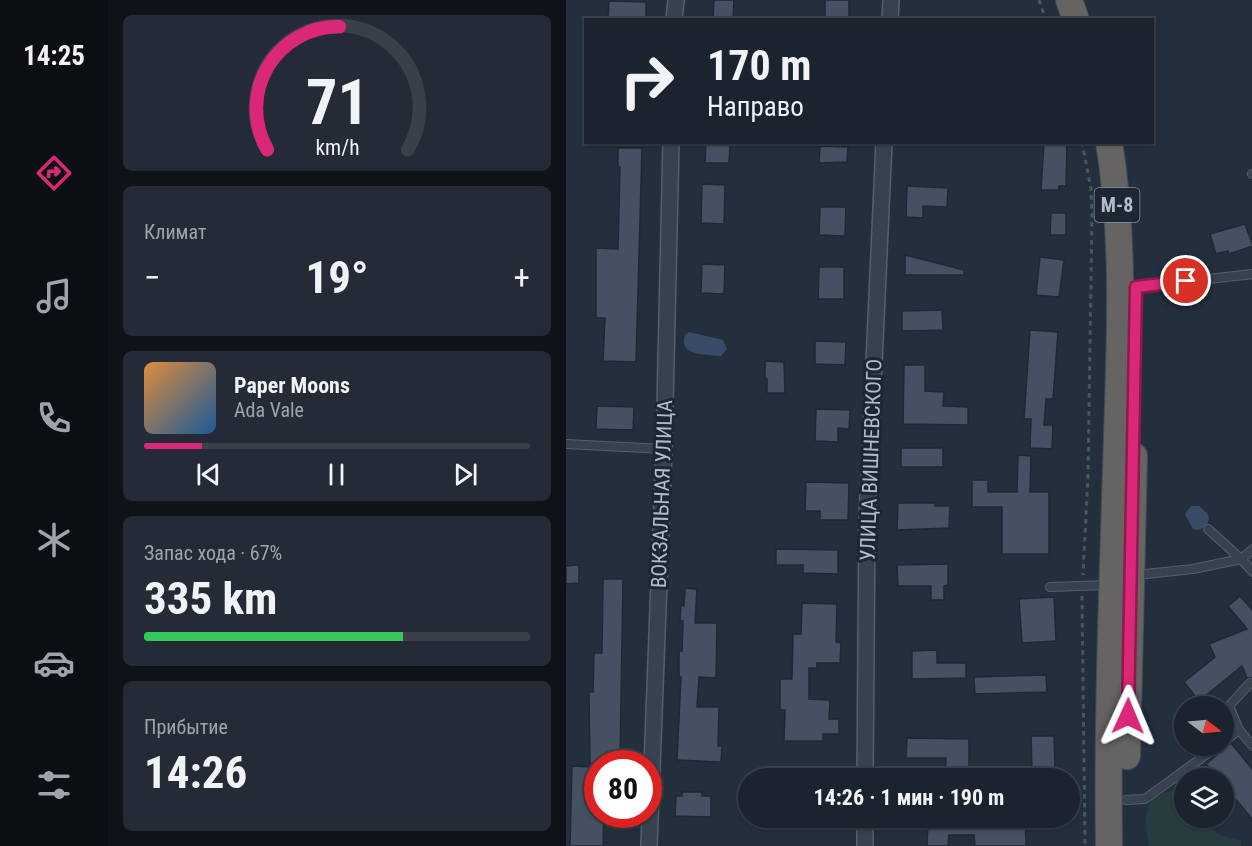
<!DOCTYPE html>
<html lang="ru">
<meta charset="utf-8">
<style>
:root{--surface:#1b232e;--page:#242b36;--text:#f1f3f6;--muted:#a0a4aa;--line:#39404a;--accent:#db2777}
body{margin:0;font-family:"Roboto Condensed",sans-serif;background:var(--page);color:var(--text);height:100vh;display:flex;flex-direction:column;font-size:22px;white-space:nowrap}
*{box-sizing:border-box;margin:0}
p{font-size:20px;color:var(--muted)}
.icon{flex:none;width:33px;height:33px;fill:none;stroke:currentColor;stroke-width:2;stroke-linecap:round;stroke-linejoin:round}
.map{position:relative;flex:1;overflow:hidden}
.panel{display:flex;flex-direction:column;gap:15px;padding:15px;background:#0f1319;width:458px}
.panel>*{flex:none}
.top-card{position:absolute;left:18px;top:18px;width:570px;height:126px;border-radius:0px;box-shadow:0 2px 4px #0004,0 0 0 2px var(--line);background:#1b232e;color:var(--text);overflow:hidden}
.needle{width:39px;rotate:106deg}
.controls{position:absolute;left:608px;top:696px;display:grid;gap:12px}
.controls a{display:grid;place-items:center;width:60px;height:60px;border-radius:50%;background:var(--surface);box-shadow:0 2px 4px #0004,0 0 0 2px var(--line);font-size:30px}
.speed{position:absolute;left:18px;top:750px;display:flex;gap:12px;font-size:30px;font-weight:700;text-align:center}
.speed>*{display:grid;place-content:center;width:78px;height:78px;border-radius:50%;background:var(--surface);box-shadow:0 2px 4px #0004,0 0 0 2px var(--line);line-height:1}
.speed .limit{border:9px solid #d22;background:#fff;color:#111}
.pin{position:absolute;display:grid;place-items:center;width:51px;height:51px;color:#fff;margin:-26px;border:3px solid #fff;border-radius:50%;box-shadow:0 2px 6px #0007}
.me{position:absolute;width:66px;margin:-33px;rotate:1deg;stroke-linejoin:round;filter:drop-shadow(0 0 4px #0008)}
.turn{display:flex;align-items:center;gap:21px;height:126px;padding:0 24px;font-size:27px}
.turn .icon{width:78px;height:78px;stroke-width:2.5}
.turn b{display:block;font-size:42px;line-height:51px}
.big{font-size:45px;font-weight:700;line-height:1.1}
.panel .tile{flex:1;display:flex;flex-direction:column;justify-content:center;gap:9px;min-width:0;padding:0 21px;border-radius:9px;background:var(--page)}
.panel .dial{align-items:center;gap:0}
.dial svg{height:156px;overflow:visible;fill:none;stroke:var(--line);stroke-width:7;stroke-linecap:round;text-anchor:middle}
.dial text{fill:var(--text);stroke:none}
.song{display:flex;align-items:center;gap:18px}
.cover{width:72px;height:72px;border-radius:9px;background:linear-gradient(135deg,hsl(30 70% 55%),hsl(210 70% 35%))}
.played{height:6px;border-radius:3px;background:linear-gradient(90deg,var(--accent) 15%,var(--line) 15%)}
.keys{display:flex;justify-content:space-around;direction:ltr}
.heat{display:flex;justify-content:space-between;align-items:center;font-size:33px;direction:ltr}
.charge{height:9px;border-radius:4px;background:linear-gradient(90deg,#34c759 67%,var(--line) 0)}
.trip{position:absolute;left:172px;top:768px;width:342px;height:60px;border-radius:30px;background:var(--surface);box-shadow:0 2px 4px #0004,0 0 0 2px var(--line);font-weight:700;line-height:60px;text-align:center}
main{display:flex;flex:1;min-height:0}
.dock{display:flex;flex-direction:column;width:108px;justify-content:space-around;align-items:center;background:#0b0e12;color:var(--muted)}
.dock .icon{width:42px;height:42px}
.dock .current{color:var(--accent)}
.dock b{font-size:27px;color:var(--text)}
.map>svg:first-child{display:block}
.green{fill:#263c3f}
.water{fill:#394c67}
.building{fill:#455162;stroke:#1f2835;stroke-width:1.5}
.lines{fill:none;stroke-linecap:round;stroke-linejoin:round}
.service-casing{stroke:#565f6c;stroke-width:10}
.minor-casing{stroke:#565f6c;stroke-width:18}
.trunk-casing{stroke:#434c59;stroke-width:28}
.path{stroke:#44595c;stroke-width:3;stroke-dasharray:4.5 4.5;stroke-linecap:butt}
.service{stroke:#38414e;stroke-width:8}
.minor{stroke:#38414e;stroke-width:15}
.trunk{stroke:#656462;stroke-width:26}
.route-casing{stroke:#8e194d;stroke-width:15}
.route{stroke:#db2777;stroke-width:10}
.labels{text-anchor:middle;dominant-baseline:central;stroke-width:6;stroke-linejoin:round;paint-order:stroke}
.shield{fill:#1d2633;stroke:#878f9c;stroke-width:1.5}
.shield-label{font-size:20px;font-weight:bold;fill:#b4bcc9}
.street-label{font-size:21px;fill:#b4bcc9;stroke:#1d2633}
</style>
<main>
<nav class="dock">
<b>14:25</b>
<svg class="icon current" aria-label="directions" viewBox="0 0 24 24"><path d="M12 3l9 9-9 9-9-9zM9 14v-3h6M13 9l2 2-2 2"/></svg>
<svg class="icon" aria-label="music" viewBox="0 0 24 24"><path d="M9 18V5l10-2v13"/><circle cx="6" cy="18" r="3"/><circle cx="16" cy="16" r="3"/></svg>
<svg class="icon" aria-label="phone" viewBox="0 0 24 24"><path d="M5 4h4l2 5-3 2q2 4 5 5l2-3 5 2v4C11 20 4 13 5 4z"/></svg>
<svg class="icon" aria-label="climate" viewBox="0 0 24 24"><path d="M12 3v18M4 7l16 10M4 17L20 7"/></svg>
<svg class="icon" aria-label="car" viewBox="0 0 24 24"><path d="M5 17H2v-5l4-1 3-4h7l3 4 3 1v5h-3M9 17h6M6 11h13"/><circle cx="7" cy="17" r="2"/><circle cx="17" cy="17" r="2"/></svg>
<svg class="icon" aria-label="filters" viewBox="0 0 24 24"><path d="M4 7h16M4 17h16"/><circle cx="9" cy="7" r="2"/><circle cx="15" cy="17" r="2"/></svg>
</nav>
<section class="panel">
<div class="tile dial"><svg viewBox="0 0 100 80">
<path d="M14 69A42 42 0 1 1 86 69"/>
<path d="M14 69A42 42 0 0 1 51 6" stroke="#db2777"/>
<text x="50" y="56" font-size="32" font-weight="700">71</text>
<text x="50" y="72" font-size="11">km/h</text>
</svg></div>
<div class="tile"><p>Климат</p>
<div class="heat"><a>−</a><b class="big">19°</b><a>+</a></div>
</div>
<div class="tile">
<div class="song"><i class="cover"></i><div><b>Paper Moons</b><p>Ada Vale</p></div></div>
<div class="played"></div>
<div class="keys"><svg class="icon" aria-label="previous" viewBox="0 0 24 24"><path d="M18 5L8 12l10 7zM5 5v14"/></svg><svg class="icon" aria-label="pause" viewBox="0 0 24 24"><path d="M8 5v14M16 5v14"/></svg><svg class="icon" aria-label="next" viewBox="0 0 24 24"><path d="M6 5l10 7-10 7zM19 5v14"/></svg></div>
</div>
<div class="tile"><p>Запас хода · 67%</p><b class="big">335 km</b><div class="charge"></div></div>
<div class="tile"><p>Прибытие</p><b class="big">14:26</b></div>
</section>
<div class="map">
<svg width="687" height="846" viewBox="0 0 687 846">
<rect width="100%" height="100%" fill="#242f3e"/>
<path class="green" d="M618 786V818H639C646 836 658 836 675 841V846H583C576 806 579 798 618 786Z"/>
<g class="water">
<path d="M123 332 157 340 161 349 155 356C141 354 112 357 119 335Z"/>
<path d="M625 506H633L641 513 643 518 641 525 633 530 627 529 619 514Z"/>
</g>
<g class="building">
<path d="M148 0H168L167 20H147Z"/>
<rect x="259" y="0" width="24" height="20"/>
<path d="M43 1 80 2V20H42Z"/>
<path d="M140 142H164L163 163H139Z"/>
<path d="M478 142H501L500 186H493V190H475Z"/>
<path d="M254 146 282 147 281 162 253 163Z"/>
<path d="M52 148H76L70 362 37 361 39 318H30V248L52 249 54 167H52Z"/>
<path d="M136 184 159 185 158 224 135 223Z"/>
<path d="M341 186 382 188 381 207 357 206V218L340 217Z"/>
<path d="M254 207H280L279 236 253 235Z"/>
<path d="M485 213H500V235H484Z"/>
<path d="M679 224 687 246 663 254 662 251 650 254 644 234Z"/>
<path d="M339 255 398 270V275H339Z"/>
<path d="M474 257 498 260 493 297 470 295Z"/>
<path d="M136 264 159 265 158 294 135 293Z"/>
<path d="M253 267H278V299H252Z"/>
<path d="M376 310 377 330 336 331V311Z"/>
<path d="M464 330 492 332 487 399H480L478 425H487L486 449 464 448 465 419H458Z"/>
<path d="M249 341 280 342 279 365 249 364Z"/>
<path d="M199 361 218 362 219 393H201V379H199Z"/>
<path d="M338 365H359V391L378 392 377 406 402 407V425L337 424Z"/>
<path d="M31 406 68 407 67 430 30 429Z"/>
<path d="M250 409 284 410 283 429 272 428V442L249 441Z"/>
<rect x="335" y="448" width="42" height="19"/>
<path d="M452 455 465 456 464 492H483V554H436V507H406V480H422V492H451Z"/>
<path d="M240 482 283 483 282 520H254V511H239Z"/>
<path d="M332 503H369V506H384L383 528 331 530Z"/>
<path d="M210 549 272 550V574L237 573V565H210Z"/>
<path d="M382 564V585L378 586V600H365V586H332L331 565Z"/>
<path d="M13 565V583L0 584V566Z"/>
<path d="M37 579H57L54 763 24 764 23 692H27L28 653H36Z"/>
<path d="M119 588 131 589 129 623H151L150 678 133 677 131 707H153L152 746H156L155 762 111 760 115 677H113V651H116L117 621H114L115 605 118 606Z"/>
<path d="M674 596 687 611V678H681L676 666 633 701 618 682 649 657 643 644 681 629 662 606Z"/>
<path d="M488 597 490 641 456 643 453 599Z"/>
<path d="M236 603 271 604 270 642 275 643 274 663H251V668H243V699L264 700 263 719H273V734H257V741H218L219 710H214V679H226L227 634H235Z"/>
<path d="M371 650V663H400V678L346 679V651Z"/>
<path d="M480 675 481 692 409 694 408 677Z"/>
<path d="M465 736H488L489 769 466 770Z"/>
<path d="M341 738 403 739V774H379L380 758H340Z"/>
<path d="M665 743 687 770V820L657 784V778H652L640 764Z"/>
<path d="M6 766 29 767V794H32V814H38L37 846H4Z"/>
<path d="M116 792H136V796H145V817L109 816 110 796H116Z"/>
<path d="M404 818H459L460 846H409L408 835H383L382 846H361L362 819H404Z"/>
</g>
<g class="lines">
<g class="service-casing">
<g id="service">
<path d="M686 174H687"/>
<path d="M570 287 687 274"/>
<path d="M0 444 98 449"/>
<path d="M642 529 675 559 687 549"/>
<path d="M570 575 627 569 675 559 687 572"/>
<path d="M484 587 541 585"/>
<path d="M673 730 687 746"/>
<path d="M657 742 673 730 663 706 684 683"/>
<path d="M560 800 579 799 652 746"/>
</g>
</g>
<g class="minor-casing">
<g id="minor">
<path d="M108 20 110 0"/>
<path d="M324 20 325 0"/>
<path d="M299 778 301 518 318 142"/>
<path d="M83 846 98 449 105 142"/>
<path d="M299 846V818"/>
</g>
</g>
<g class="trunk-casing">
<g id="trunk">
<path d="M503 0 510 20"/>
<path d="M561 756 568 456"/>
<path d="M543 846C541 710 547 573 551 437 554 339 559 240 543 142"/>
</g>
</g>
<g class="path">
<path d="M473 0 480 20"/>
<path d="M516 142 525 189 526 217 522 475 517 575"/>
<path d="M516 596 519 846"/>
</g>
<use href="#service" class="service"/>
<use href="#minor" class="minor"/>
<use href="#trunk" class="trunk"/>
</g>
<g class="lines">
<g class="route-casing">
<path id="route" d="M562 716 570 287 620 281"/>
</g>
<use href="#route" class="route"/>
</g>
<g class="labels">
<rect class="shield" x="528.5" y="188" width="45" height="34" rx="4.5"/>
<g class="shield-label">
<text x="551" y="205">М-8</text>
</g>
<g class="street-label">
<text transform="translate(305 460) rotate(-88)">УЛИЦА ВИШНЕВСКОГО</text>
<text transform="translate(96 494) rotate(-88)">ВОКЗАЛЬНАЯ УЛИЦА</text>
</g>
</g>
</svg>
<div class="controls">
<a><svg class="needle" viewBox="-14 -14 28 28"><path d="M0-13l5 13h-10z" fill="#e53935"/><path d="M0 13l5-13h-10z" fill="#a0a4aa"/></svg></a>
<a><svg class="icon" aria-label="layers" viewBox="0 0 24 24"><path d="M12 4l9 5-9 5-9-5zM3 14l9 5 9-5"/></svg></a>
</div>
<div class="speed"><div class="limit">80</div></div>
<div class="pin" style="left:620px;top:281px;background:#d93025"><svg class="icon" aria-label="arrive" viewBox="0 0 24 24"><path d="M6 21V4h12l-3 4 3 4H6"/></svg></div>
<svg class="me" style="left:562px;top:716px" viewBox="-20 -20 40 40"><path d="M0-17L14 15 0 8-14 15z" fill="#db2777" stroke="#fff" stroke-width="4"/></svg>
<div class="trip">14:26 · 1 мин · 190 m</div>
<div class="top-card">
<div class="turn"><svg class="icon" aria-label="right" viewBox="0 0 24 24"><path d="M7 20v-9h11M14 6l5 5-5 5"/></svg><div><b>170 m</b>Направо</div></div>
</div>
</div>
</main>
